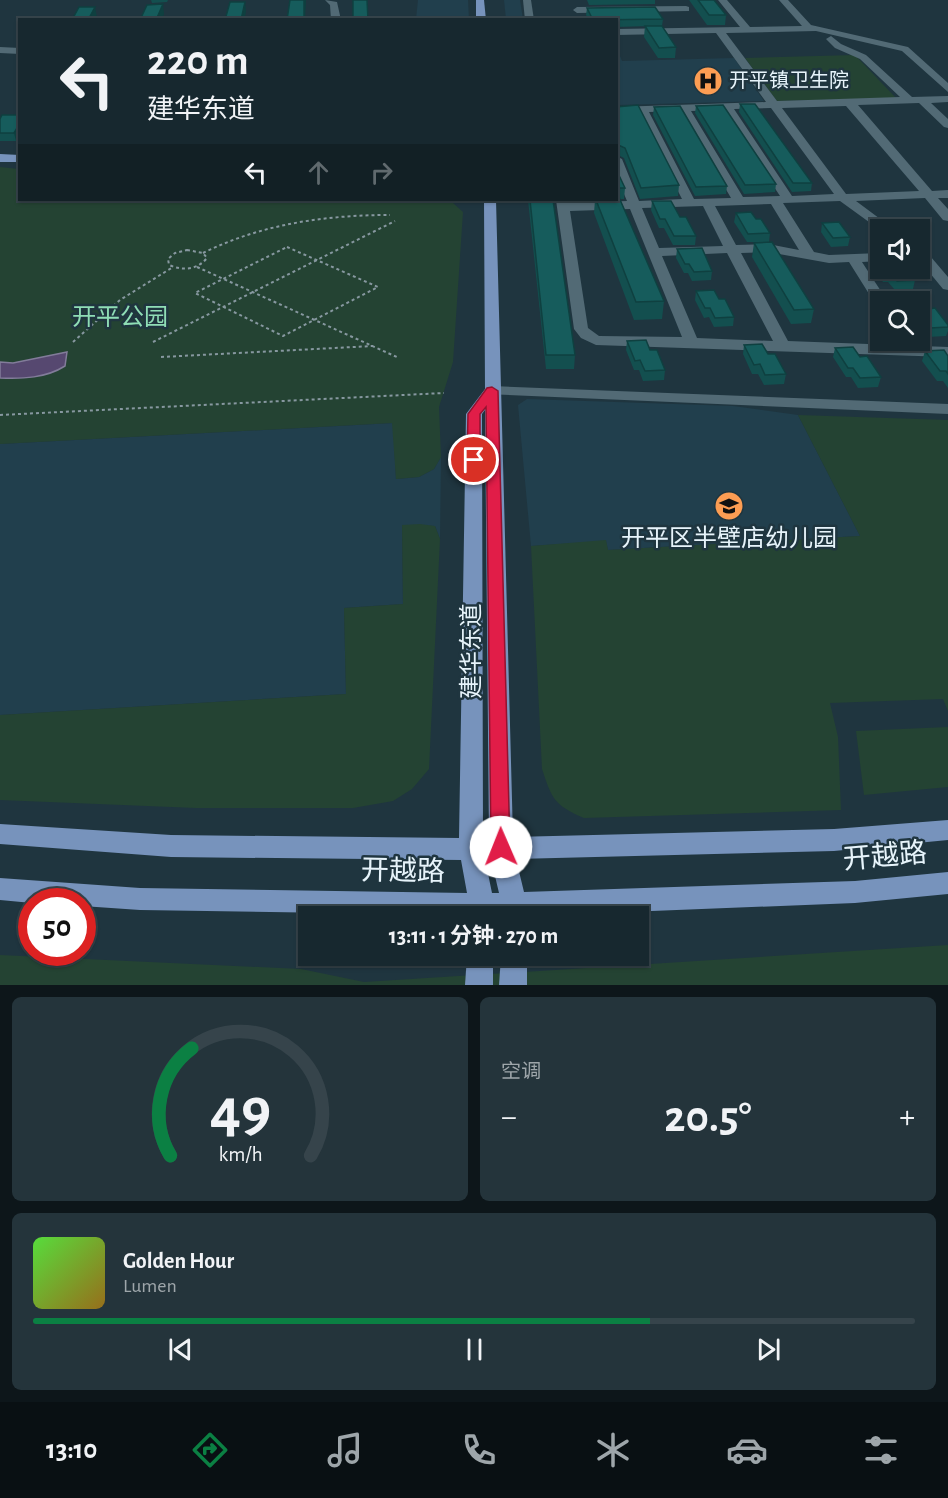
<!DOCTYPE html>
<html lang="zh">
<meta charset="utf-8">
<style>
:root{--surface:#17282f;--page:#24343b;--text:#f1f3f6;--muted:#9ea6aa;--line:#36444b;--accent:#0b8043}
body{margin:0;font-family:"Alegreya Sans","Noto Sans SC",sans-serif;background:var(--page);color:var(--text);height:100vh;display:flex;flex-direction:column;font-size:22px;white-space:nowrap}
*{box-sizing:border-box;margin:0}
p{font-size:20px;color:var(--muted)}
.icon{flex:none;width:33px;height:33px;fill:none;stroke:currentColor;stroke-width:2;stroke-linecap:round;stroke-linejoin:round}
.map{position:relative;height:985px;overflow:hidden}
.drawer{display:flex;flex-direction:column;gap:12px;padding:12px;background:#0d161a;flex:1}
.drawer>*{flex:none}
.banner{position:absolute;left:18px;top:18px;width:600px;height:183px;border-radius:0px;box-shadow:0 2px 4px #0004,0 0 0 2px var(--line);background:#17282f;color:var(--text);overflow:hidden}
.controls{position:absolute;left:870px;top:219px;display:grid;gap:12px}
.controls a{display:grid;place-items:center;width:60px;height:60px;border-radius:0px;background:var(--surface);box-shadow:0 2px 4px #0004,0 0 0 2px var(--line);font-size:30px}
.speed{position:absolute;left:18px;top:888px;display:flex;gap:12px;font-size:30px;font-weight:700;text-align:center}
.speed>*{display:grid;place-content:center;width:78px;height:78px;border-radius:50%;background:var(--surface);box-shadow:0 2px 4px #0004,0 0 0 2px var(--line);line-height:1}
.speed .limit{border:9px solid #d22;background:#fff;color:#111}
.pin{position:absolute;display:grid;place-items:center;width:51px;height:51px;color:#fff;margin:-26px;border:3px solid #fff;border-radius:50%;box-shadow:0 2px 6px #0007}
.me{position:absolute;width:66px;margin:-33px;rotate:359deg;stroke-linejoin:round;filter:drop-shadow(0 0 4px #0008)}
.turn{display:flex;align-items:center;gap:21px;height:126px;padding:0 30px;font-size:27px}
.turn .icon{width:78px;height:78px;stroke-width:2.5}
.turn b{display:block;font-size:42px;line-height:51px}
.lanes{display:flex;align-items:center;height:57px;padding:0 30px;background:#0003;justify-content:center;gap:30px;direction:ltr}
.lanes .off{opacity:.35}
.big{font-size:45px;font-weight:700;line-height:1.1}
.drawer .widget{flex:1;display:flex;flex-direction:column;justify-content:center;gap:9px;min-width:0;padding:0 21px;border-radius:9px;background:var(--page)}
.drawer .dial{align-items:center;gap:0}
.dial svg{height:156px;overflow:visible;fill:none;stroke:var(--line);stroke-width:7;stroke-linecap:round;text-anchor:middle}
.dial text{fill:var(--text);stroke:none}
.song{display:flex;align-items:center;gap:18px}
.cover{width:72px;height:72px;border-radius:9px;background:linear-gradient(135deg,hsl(110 70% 55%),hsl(40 70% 35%))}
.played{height:6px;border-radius:3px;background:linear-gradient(90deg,var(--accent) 70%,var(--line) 70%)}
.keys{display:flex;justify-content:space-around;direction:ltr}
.heat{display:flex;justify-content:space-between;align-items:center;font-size:33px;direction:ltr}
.drawer .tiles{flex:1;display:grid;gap:12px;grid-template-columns:1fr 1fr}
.widget:last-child{grid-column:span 2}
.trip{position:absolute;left:298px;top:906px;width:351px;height:60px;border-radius:0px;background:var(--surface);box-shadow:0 2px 4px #0004,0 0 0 2px var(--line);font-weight:700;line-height:60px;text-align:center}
.menu{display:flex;height:96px;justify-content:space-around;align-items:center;background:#091013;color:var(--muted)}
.menu .icon{width:42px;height:42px}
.menu .selected{color:var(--accent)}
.menu b{font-size:27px;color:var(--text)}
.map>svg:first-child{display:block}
.built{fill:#213f4d}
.green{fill:#244333}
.water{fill:#564870;stroke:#827c9a;stroke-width:1.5}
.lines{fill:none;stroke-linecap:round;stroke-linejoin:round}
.path{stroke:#8798a0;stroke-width:2;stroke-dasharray:3 3;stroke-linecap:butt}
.minor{fill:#526a75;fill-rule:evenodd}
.major{fill:#7793bc;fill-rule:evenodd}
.wall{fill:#134f4f}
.shaded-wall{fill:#0f4040}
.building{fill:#165c5c;stroke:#0f4040;stroke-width:1.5}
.route{fill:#e11d48;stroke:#92132f;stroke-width:1.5}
.labels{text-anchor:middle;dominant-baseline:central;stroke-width:5;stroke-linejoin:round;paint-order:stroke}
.far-poi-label{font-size:20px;fill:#e7f4fb;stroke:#1f353f;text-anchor:start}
.park-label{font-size:24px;fill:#8fddb5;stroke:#1f353f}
.poi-label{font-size:24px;fill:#e7f4fb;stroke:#1f353f}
.street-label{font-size:24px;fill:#e7f4fb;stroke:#1f353f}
.near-street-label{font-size:28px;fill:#e7f4fb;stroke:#1f353f}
</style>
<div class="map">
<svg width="948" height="985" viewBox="0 0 948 985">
<rect width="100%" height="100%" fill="#1f353f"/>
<g class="built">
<path d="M418 0H468L469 19H416Z"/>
<path d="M504 0H520L523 19H506Z"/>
<path d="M617 56H620L622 61 734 58 764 101 617 105Z"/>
<path d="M527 399 733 406 798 415 860 536 608 550 606 541 531 546 518 405Z"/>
<path d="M393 423 396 479 419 477 434 469 441 457 440 539 435 526 402 525 403 604 344 608 346 694 0 715V444Z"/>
</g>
<g class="green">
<path d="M855 55 896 98 777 101 745 58Z"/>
<path d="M0 167 19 169 20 200H445L453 203 463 212 453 362 439 407 441 457 434 469 419 477 396 479 392 423 0 444Z"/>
<path d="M798 415 948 420V711L943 699 830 703 838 737 841 810 584 818C554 805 552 799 542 769L531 546 606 540 608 550 860 536Z"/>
<path d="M420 524 435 526 440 539 429 769 412 789 393 801 353 808H196L0 800V715L346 694 344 608 403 604 402 525Z"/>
<path d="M948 727V787L864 795 856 731Z"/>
<path d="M948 945V985H0V955L301 969 364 982Z"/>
</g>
<path class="water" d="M67 352 65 366C46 378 23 379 0 378V362L13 363Z"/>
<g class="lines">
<g class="path">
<path d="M287 247 378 287 283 336 195 293Z"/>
<path d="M187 250 203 253 207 258C197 270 183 271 169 265L168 259 175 253Z"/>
<path d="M203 253C262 224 325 215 390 215"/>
<path d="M197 267 399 358"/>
<path d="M73 342 120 300 173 267"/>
<path d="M153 342 395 221"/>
<path d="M161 357 373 346"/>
<path d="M0 415 444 393"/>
</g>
<g class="minor">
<path d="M325 0 337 2 341 20H331L330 5Z"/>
<path d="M523 0H531L534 20H525Z"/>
<path d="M718 0H727L750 27 802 26 779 0H788L811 25 908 47 948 83V92L902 51 816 31 726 33 777 101 900 97 860 59 835 48 826 39 831 36 841 44 866 55 912 97 948 96V102L931 103 948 119V128L944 127 919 103 858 105 932 191 948 190V198H938L948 209V221L943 220 925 198 856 201 895 230H880L840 201 783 203 814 252 829 255 880 253V261L862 262 888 302H880V306L876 305 849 262 829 263 768 252 741 253 788 341 948 347V357L596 345 581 338 574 329 556 200H568L569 203 627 201 616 175V156L622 159 639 201 682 199 638 113H616V107L766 102 716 33 616 35V29L740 27ZM846 106 919 191 846 194 782 108ZM771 108 834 194 792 196 734 109ZM723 110 780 196 743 197 691 111ZM680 111 731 198 694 199 649 112ZM771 204 799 250 768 244 736 245 715 206ZM703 206 723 246 659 248 642 208ZM630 209 682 337 599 336 588 328 570 211ZM727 253 773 341 697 338 662 256Z"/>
<path d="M686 6 689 7V11L577 13 573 10 577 7Z"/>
<path d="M0 47 20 48V54L0 53Z"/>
<path d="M920 249 925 250 948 277V290L943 289 920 261Z"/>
<path d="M492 386 948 404V414L486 394 484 391Z"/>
</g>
<g class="major">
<path d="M476 0H484L486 20H476Z"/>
<path d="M0 154 20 155V162H0Z"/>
<path d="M484 200H496L513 837 834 829 948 820V840L834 851 516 859 524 892 855 881 948 872V894L855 903 527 916 140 910 82 906V902L32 903 0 900V878L140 888 467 893 461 860 171 857 0 844V824L171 835 459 838 466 414 485 389ZM485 410 489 838H483L482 414ZM485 859H491L499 893H492Z"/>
<path d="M467 956H493V985H465Z"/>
<path d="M501 956H527V985H499Z"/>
</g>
</g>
<g class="wall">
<path d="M151 0H168L167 2 152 3Z"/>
<path d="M587 0H655V4L589 5Z"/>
<path d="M689 0H714L726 15 725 25H707Z"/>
<path d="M587 8 663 19 662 26 676 47 675 58H658L644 37 645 26H649L616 27V20H589L586 15Z"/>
<path d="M740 104 812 183 811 191 792 192 739 112Z"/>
<path d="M696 106 776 184 775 192 744 194 695 113Z"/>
<path d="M616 107 679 185 678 196 640 199 624 158 616 154Z"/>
<path d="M654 107 727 186 726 194 695 196 653 115Z"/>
<path d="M20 115 16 141H0V119Z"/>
<path d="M616 169 625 188 624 199H620L664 301 662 319 634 320 594 213 595 200H616Z"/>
<path d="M528 200H553L575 355 574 369H546Z"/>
<path d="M652 201 680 217 696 236 695 245H673L664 228H659L651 210Z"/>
<path d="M736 213 756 219 770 233 769 242H747L734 222Z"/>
<path d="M822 223 850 237 848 246 831 247 821 232Z"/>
<path d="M754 243 814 309 811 323 791 324 752 257Z"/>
<path d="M677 249 712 271 711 280 692 281 688 273H684L676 258Z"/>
<path d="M873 257H880V268H906L915 280 913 289 895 290 888 282H883L871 266Z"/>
<path d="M696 291 719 299 734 317 733 326 714 327 709 317 704 318 695 300Z"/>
<path d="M921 300 928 309 935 308 948 325V331L946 336 927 337 920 328V302H903L904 301Z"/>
<path d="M627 341 650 350 665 370 664 380 643 381 639 370H634L626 350Z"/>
<path d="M744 345 768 354 786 374 784 384 764 385 758 374H752L743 354Z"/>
<path d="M835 348 860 357 881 377 878 387 858 388 851 377H846L833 357Z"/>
<path d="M925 351 948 356V388L943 381H937L922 361Z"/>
</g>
<g class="shaded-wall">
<path d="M304 0H306L305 20H304Z"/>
<path d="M245 2 246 12 244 20H241Z"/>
<path d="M163 4 164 14 162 20H156Z"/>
<path d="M95 7 97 17 95 20H88Z"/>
<path d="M20 123V134L16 141 14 133Z"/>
</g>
<g class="building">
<path d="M290 0H304V20H287Z"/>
<path d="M353 0H367L368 20H353Z"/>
<path d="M698 0H714L726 15H709Z"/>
<path d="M230 2H245L241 20H225Z"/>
<path d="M163 4 156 20H140L147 5Z"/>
<path d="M79 7H95L88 20H72Z"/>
<path d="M655 7 663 19 593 20 587 8Z"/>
<path d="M645 26H662L676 47 659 48Z"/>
<path d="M740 104H755L812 183H793Z"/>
<path d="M638 105 679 185 641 188 625 148 616 144V107Z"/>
<path d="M723 105 776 184 745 185 696 106Z"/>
<path d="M680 106 727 186 696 187 654 107Z"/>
<path d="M2 115H20V123L14 133H0V119Z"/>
<path d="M616 169 625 188H616Z"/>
<path d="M616 195H618L664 301 636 302 596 200H616Z"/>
<path d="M530 200H553L575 355H546Z"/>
<path d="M652 201H671L680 217H686L696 236H674L665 219H660Z"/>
<path d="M751 212 756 219H761L770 233 748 234 736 213Z"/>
<path d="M839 222 850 237 833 238 822 223Z"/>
<path d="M772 242 814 309 794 310 754 243Z"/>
<path d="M702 248 712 271 694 272 689 264H685L677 249Z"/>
<path d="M873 257H880V266Z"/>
<path d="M882 268H906L915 280 897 281 890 273H886Z"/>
<path d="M714 290 719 299H725L734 317 715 318 710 308H705L696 291Z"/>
<path d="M921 300 928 309 935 308 948 325V327L930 328 923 318H920V302H904V301Z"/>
<path d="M646 340 650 350H657L665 370 645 371 640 360 635 361 627 341Z"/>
<path d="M762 344 768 354H775L786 374 765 375 760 364 754 365 744 345Z"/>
<path d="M853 347 860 357 867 356 881 377 860 378 853 368H848L835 348Z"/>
<path d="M944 350 948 356V374L946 371H940L925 351Z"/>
</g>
<path class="route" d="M492 387 498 391 510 847 507 853 501 855 494 853 491 847 486 407 480 414V460L474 464 467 460 468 414 487 388Z"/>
<defs>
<g id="hospital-disc" transform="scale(1.5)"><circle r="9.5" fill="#fc9d53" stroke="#1f353f"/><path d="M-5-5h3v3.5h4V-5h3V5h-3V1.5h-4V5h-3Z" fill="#111"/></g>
<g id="school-disc" transform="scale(1.5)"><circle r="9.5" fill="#fc9d53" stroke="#1f353f"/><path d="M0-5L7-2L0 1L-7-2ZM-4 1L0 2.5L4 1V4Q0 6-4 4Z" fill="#111"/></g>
</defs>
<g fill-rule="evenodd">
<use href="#hospital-disc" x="708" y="81"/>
<use href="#school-disc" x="729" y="506"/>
</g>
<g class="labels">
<g class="far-poi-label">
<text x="729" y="81">开平镇卫生院</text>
</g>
<g class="park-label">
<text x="120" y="318">开平公园</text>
</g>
<g class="poi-label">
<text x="729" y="539">开平区半壁店幼儿园</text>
</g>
<g class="street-label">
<text transform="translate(472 651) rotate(-90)">建华东道</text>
</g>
<g class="near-street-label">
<text transform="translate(885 857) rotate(-5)">开越路</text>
<text transform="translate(403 872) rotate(1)">开越路</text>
</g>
</g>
</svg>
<div class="controls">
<a><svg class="icon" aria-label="sound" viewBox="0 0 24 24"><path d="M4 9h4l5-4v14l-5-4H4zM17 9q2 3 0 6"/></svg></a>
<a><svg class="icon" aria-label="search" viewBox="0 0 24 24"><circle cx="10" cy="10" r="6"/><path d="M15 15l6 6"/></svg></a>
</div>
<div class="speed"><div class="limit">50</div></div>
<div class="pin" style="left:474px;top:460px;background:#d93025"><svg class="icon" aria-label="arrive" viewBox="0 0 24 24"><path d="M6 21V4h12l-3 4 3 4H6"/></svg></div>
<svg class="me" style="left:501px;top:847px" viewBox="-20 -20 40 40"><circle r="19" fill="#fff"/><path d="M0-13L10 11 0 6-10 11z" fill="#e11d48"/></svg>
<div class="trip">13:11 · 1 分钟 · 270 m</div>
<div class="banner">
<div class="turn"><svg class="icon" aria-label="left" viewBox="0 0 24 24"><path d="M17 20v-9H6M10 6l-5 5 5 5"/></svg><div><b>220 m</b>建华东道</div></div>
<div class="lanes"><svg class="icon" aria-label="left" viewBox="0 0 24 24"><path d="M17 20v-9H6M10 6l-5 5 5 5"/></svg><svg class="icon off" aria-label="ahead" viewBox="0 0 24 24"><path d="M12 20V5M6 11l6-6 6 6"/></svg><svg class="icon off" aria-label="right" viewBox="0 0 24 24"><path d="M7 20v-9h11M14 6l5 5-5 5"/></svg></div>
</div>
</div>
<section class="drawer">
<div class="tiles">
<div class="widget dial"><svg viewBox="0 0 100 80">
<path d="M14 69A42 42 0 1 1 86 69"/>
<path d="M14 69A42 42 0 0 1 25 14" stroke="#0b8043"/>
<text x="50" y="56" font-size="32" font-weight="700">49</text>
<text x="50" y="72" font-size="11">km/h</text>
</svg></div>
<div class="widget"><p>空调</p>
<div class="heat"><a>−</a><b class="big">20.5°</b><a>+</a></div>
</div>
<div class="widget">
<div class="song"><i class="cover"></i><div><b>Golden Hour</b><p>Lumen</p></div></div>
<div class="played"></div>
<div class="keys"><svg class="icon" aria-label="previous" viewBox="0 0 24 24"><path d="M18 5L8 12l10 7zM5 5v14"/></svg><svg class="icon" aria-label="pause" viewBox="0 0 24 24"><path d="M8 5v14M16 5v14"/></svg><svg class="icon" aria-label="next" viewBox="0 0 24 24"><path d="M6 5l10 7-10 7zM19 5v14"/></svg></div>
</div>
</div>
</section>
<nav class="menu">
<b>13:10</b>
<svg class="icon selected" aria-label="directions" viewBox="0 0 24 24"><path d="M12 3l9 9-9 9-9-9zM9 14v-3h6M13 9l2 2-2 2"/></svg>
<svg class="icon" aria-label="music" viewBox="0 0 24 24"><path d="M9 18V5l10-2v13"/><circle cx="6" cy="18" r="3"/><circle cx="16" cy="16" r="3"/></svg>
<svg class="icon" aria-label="phone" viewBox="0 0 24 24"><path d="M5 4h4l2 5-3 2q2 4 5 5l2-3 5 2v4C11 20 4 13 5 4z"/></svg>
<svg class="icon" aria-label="climate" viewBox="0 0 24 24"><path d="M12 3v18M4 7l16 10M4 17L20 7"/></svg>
<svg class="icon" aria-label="car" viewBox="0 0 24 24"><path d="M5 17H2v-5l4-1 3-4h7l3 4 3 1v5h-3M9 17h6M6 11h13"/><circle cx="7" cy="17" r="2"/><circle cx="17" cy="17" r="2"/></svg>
<svg class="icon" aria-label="filters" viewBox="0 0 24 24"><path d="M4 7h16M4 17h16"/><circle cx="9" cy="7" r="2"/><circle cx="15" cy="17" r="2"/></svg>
</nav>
